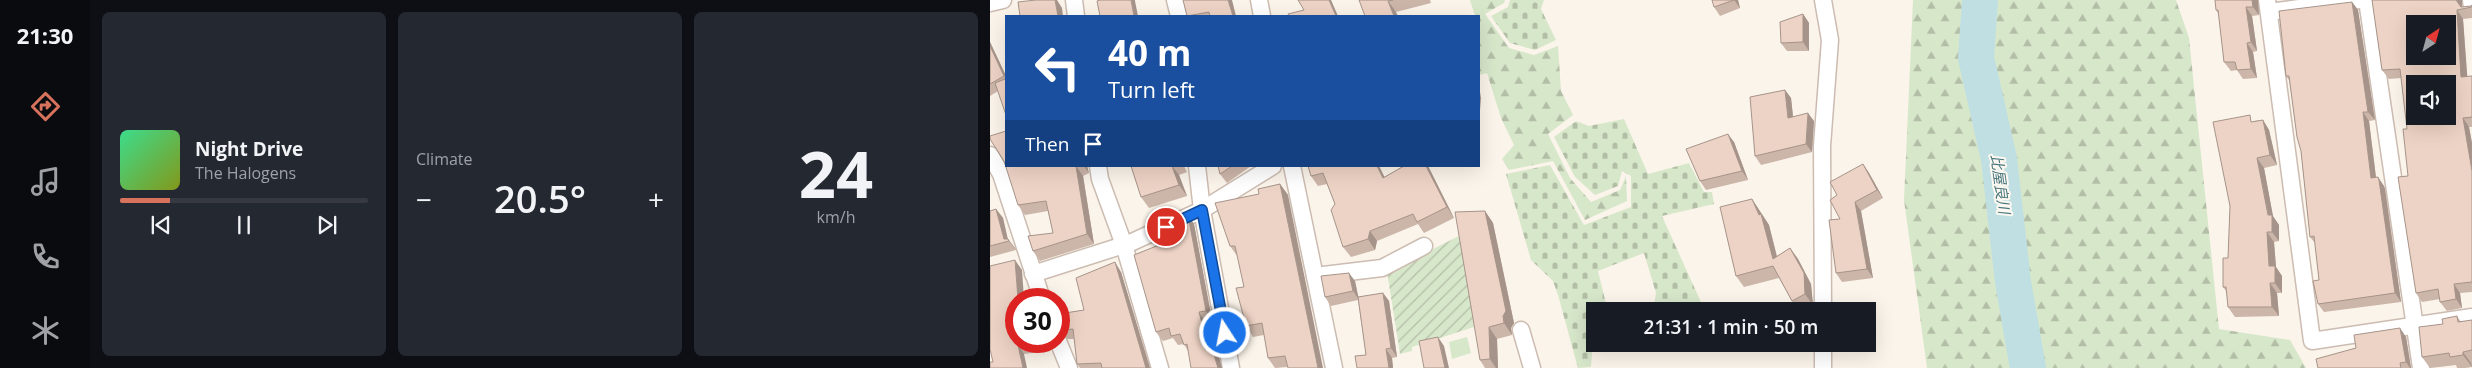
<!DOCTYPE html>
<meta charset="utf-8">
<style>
:root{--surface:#171b24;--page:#242831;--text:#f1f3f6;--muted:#9ea1a6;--line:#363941;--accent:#d7735d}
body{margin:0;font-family:"Open Sans","Noto Sans JP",sans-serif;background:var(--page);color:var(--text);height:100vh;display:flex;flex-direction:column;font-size:19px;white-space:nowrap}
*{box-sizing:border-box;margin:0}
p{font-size:16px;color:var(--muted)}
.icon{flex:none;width:28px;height:28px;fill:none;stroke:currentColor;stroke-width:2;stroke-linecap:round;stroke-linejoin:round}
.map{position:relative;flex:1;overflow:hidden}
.drawer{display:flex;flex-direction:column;gap:12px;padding:12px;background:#0d0f14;width:900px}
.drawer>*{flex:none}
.top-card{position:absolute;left:15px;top:15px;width:475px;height:152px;border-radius:0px;box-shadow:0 5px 20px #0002;background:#1a4fa0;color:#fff;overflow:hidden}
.needle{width:32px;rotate:36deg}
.controls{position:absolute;left:1416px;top:15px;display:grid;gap:10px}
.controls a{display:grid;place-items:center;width:50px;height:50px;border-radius:0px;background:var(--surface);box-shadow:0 5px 20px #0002;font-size:25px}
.speed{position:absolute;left:15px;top:288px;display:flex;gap:10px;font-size:25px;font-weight:700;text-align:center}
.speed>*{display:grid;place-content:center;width:65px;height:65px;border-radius:50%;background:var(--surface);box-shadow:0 5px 20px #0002;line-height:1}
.speed .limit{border:8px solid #d22;background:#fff;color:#111}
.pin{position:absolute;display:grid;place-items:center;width:42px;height:42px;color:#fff;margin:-21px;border:2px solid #fff;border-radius:50%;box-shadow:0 1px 5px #0007}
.me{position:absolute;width:55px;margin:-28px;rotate:349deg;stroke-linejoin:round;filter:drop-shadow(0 0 4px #0008)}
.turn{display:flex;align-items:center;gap:18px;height:105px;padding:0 20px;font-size:22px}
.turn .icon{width:65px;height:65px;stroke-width:2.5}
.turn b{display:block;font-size:35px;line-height:42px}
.then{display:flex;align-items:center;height:48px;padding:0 20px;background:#0003;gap:10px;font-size:19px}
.big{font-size:38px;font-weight:600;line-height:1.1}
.drawer .tile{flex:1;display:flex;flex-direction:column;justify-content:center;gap:8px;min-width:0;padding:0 18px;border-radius:8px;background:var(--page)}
.drawer .dial{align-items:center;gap:0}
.dial b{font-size:65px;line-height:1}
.song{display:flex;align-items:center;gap:15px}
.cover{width:60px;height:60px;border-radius:8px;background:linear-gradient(135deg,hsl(150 70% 55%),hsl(70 70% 35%))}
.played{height:5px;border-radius:2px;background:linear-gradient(90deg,var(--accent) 20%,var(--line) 20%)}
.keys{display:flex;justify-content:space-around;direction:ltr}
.heat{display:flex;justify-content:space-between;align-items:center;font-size:28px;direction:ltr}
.drawer .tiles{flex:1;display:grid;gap:12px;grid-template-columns:repeat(3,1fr)}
.trip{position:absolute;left:596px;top:302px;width:290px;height:50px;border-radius:0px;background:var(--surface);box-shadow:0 5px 20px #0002;font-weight:600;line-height:50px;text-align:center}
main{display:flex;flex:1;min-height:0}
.tab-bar{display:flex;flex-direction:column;width:90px;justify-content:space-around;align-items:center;background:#090b0e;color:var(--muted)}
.tab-bar .icon{width:35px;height:35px}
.tab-bar .current{color:var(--accent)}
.tab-bar b{font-size:22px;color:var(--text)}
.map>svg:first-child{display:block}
.grass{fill:#d7e7ca}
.forest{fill:url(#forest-firs)}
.cemetery{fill:url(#cemetery-stones)}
.garden{fill:url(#garden-furrows)}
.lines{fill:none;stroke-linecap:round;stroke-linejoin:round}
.river{stroke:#c0dfe3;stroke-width:36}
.street-casing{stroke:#ccbcb1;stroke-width:19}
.street{stroke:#fff;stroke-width:16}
.wall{fill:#ccb5a9}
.shaded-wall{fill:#a6948a}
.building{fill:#edd3c5;stroke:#a6948a;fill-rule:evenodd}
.route-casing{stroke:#114b97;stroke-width:12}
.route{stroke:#1a73e8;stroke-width:9}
.labels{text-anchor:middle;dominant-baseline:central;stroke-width:4;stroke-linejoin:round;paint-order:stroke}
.water-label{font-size:15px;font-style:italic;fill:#48777d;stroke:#fdf8f1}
</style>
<main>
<nav class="tab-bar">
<b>21:30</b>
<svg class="icon current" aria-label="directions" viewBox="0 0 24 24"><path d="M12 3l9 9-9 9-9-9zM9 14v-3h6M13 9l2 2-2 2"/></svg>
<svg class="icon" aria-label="music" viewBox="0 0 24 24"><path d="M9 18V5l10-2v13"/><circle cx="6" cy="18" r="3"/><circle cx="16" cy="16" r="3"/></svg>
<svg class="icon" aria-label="phone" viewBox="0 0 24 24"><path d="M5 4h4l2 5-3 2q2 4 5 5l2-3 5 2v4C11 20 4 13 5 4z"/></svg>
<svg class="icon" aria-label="climate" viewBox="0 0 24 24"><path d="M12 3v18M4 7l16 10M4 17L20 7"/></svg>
</nav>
<section class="drawer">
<div class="tiles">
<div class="tile">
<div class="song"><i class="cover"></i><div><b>Night Drive</b><p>The Halogens</p></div></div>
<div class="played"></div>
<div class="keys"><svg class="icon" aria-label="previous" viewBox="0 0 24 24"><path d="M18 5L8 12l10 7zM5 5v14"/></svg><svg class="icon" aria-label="pause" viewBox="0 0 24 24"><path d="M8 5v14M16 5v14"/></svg><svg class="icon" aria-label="next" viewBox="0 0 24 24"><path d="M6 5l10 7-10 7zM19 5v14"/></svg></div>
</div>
<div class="tile"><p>Climate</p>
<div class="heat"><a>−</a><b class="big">20.5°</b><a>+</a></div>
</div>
<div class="tile dial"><b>24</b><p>km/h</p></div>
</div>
</section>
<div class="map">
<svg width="1482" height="368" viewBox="0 0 1482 368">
<defs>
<pattern id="forest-firs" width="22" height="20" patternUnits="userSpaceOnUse" patternTransform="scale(1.25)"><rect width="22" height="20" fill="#d7e7ca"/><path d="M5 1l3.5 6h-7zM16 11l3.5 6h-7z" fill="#b3bea6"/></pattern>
<pattern id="cemetery-stones" width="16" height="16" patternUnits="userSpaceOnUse" patternTransform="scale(1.25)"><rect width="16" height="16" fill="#d7e7ca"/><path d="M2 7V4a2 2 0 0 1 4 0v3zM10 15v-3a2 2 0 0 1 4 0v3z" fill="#b3bea6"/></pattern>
<pattern id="garden-furrows" width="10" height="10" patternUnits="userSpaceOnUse" patternTransform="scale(1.25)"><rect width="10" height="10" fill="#d7e7ca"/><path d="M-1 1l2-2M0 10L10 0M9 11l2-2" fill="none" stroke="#b3bea6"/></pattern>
</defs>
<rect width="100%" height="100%" fill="#fbf4ea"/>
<path class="grass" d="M477 337 481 353 462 359 459 342Z"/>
<g class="forest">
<path d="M480 0H515L514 3 495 14 519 48 544 55 568 46 571 91 583 115 558 134 580 178 601 202 630 190 636 176 637 201 595 220 563 161 519 170 512 159 524 145 511 118 497 73 489 75V16H485Z"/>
<path d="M923 0H1186L1199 38 1229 329 1300 340 1316 368H937L914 200Z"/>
</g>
<g class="cemetery">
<path d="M520 0H554L551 9 566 40 545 50 520 43 501 16 518 7Z"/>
<path d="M634 119 658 174 699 163 714 192H722L724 204 672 216 715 311H668L664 306 666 293 654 253 608 271 617 308 615 311H605L601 367 588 368 568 295 563 281 541 260 516 174 560 165 594 225 641 207V176L632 171 628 186 605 195 585 177 564 137 586 121 599 126Z"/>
</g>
<path class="garden" d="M471 235 487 326 422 347V351L410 354 397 272Z"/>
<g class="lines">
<path class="river" d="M990 0 986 58 1009 159 1023 282 1038 368"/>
<g class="street-casing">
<g id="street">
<path d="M84 0 86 16"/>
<path d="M185 0 189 16"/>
<path d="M269 0 272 16"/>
<path d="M833 0 840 40 832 146 833 311"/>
<path d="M1277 0 1322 341 1482 317"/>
<path d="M1377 0 1431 368"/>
<path d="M1481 0 1482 7"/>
<path d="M0 3 13 0"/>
<path d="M1279 12 1369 0"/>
<path d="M0 155 11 174 52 299"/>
<path d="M108 166 110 179 134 245 170 368"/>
<path d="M207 166 212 210 241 368"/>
<path d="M302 166 344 368"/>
<path d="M43 274 140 243 212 210 283 166"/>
<path d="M325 276 392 268 434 246"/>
<path d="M531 330 542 368"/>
<path d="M68 341 79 368"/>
<path d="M833 344V368"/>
</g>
</g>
<use href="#street" class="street"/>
</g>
<g class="wall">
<path d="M193 0 246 16H197Z"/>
<path d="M369 0H440L441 3 406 12Z"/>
<path d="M722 0H748L750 8 730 16 724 7Z"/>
<path d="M1268 0 1269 15 1262 16 1267 51 1263 52 1267 78 1253 79 1247 70 1241 71 1234 62 1229 15 1226 10Z"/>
<path d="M1382 0 1472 7 1481 6 1482 5V18L1473 19 1477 77 1482 76V127H1479L1482 143V292L1470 293 1472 308 1457 311 1450 302V299L1432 302 1426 293 1418 176 1417 129 1411 78 1399 79 1392 70Z"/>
<path d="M1362 2 1368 10 1385 120 1379 121 1386 177 1394 186 1395 189 1411 302 1334 312 1328 304 1329 280 1325 243 1320 237 1311 151 1299 80 1296 76Z"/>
<path d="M813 14 819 23V51H797L791 43Z"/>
<path d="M0 42 16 76V115L8 91 0 96Z"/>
<path d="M795 90 801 98 803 116 824 121 822 152 771 165 765 156Z"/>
<path d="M1273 120 1279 130 1287 165 1274 168 1283 217 1289 225V241L1284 242 1286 267 1292 276V293H1287L1289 316 1245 317 1238 307 1237 292 1233 287 1238 258 1240 206 1264 121Z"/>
<path d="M744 142 758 180 716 190 710 181Z"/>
<path d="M873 164 879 173 893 198 871 211 883 278 852 282 846 273 850 219 847 195Z"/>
<path d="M16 166H97L99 173 93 176 104 244 50 261 43 251 63 233 58 211 35 215 28 205Z"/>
<path d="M141 166H194L197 172 189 175 197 196 159 208 151 197Z"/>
<path d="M228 166H261L237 183 230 174Z"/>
<path d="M318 166H389L394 177 414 166H438L464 218 434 233 428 224 387 241 385 250 361 257 353 247 345 204 337 184 328 186 321 176Z"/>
<path d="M290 184 298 195 297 367 285 368 278 358 274 335 263 337 256 326 254 287 248 257 240 246 269 194Z"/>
<path d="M762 199 779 225 787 256 800 248 808 259 821 284 823 305 810 311 802 301 789 278 754 287 746 276Z"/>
<path d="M6 209 13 218 18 239 25 248 26 250 0 257V211Z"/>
<path d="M495 211 503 223 524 323 521 328 522 335 507 339 508 368H495L490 360Z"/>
<path d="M204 224 222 320 215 322 223 349 229 357 198 351 194 344 188 345 183 338 173 341 166 332 174 243 173 241 164 243 158 234Z"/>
<path d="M32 270 26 341H58L60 351 34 354 3 362Z"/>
<path d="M131 272 160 368H90L87 364 84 339H78L70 331 69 332V314L94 310Z"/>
<path d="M365 281 368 297 393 293 399 301 407 357 402 358 403 368H367L376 355 368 300 341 306 335 297Z"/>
<path d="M1467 316 1471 322 1482 320V367L1475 368H1467L1466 365 1440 368 1432 357 1453 324Z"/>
<path d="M1416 337 1421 368H1328Z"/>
</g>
<g class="shaded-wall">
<path d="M65 0H67L72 8 73 16H68Z"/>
<path d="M141 0H145V1L148 16H144Z"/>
<path d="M238 0H242L246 16H243Z"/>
<path d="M339 0H341L348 16H346Z"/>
<path d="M744 0H748L750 8Z"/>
<path d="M1262 0H1268L1269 15 1263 7Z"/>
<path d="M1466 0H1472V9Z"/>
<path d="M398 1 406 12 408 16H404Z"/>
<path d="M1362 2 1368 10 1385 120 1378 112Z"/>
<path d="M1256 7 1262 16 1267 51 1261 42Z"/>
<path d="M1467 10 1473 19 1478 86 1471 77Z"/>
<path d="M813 14 819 23V51L813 42Z"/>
<path d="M0 42 16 76V79L0 46Z"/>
<path d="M1257 43 1263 52 1267 78 1261 69Z"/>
<path d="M489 86 491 98 490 110 489 108Z"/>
<path d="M795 90 801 98 804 126 798 118Z"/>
<path d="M1373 112 1379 121 1387 186 1381 178Z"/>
<path d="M818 113 824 121 822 152 816 144Z"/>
<path d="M1473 118 1479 127 1482 143V171Z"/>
<path d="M1273 120 1279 130 1287 165 1280 155Z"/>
<path d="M738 134 744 142 758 180 752 171Z"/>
<path d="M1267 158 1274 168 1283 216 1289 225V241L1282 232Z"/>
<path d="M873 164 879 173 893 198 887 190Z"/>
<path d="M86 166 93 176 104 244 97 234Z"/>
<path d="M94 166H97L99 173Z"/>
<path d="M182 166 189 175 197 196 189 185Z"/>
<path d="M387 166H389L400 188 393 178Z"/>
<path d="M436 166H438L464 218 457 207Z"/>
<path d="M1388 177 1394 186 1395 189 1411 302 1405 293Z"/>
<path d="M290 184 298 195 333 368H328Z"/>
<path d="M762 199 779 225 790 270 783 259 769 215Z"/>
<path d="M865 202 871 211 883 278 877 269Z"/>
<path d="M6 209 13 218 18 241 14 239Z"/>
<path d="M495 211 503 223 524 323 521 328 522 335 514 323Z"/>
<path d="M198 215 204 224 222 320 216 311Z"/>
<path d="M380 231 387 241 385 250 378 239Z"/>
<path d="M1277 232 1284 242 1286 267 1292 276V293L1285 283 1279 266Z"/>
<path d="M18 239 25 248 26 250 19 241Z"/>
<path d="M800 248 808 259 821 284 823 305 815 294Z"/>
<path d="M25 260 32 270 34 299H28Z"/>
<path d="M125 262 131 272 160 368H156Z"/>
<path d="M359 273 365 281 369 300 363 291Z"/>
<path d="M1280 283 1287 293 1289 316 1282 307Z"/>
<path d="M1464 284 1470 293 1472 308 1466 299Z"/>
<path d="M393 293 399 301 407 357 401 348Z"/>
<path d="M209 312 215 322 223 349 229 357 232 368H228L219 349Z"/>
<path d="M499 327 507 339 508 368H506L500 359Z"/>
<path d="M1410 328 1416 337 1421 368H1420L1416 362Z"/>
<path d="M448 337 454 346 459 368H455Z"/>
<path d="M54 341H58L60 351Z"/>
<path d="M28 345 34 354 37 368H33Z"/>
<path d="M396 349 402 358 403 368H399Z"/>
<path d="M1473 352 1481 363 1482 367 1473 355Z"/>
</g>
<g class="building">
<path d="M46 0H65L68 16H30L28 2Z"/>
<path d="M110 0H141L144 16H110L107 1Z"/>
<path d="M193 0H238L243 16H220L219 12 197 16Z"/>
<path d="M308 0H339L346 16H299L298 14 314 10Z"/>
<path d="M369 0H403L398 1 404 16H375Z"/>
<path d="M722 0H744L724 7Z"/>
<path d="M1225 0H1262L1263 7H1256L1261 42 1257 43 1261 69 1247 70 1245 62H1234L1228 10H1226Z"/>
<path d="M1382 0H1466L1471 7 1481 6 1482 5V7L1467 10 1471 77 1482 76V117L1473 118 1482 171V282L1464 284 1466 299 1450 302 1448 289 1426 293 1408 177 1418 176 1413 129H1417L1410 69 1392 70ZM1425 24H1458V56H1425ZM1425 84H1458V116H1425Z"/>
<path d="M1362 2 1378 112H1373L1381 178 1388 177 1389 180 1405 293 1328 304 1323 281 1329 280 1324 236 1320 237 1311 151 1307 137 1299 76H1296L1289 11Z"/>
<path d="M813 14V42L791 43 790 22Z"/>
<path d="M0 46 14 76 0 84Z"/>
<path d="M15 79 16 81V115L5 83Z"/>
<path d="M795 90 798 118 818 113 816 144 765 156 760 97Z"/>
<path d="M1260 115 1261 122 1273 120 1280 155 1267 158 1278 215H1282V232H1277L1279 266H1285V283H1280L1282 307H1238L1236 287H1233V258H1238L1240 206 1223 122Z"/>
<path d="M16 131V166H86L97 234 43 251 38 236 63 233 56 201 28 205 14 161 0 139V136Z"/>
<path d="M738 134 752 171 710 181 696 149Z"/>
<path d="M873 164 887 190 865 202 877 269 846 273 839 220 850 219 840 200 847 195 840 182Z"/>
<path d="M141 166H182L189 185 151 197Z"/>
<path d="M228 166H242L230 174Z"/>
<path d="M318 166H387L393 178 414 166H436L457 207 427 222 423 214 380 231 378 239 353 247 341 210 345 204 333 173 321 176Z"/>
<path d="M290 184 328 368H298L295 356 278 358 272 323 256 326 246 288 254 287 245 246H240L225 203 269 194 268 189Z"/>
<path d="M762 199 769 215 771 214 783 259 800 248 814 273 815 294 802 301 783 266 746 276 730 207Z"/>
<path d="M6 209 14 239H18L19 241 0 246V211Z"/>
<path d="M495 211 516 311 513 316 514 323 499 327 500 359 490 360 465 212Z"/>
<path d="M198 215 216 311 209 312 219 349 222 348 228 368H201L197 344 194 345 190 334 181 336 179 328 166 332 144 255 174 243 170 231 158 234Z"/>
<path d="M25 260 28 299H26V341H54L28 345 33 368H0V362H3L0 349V266Z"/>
<path d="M125 262 156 368H112L111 363 87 364 83 329 72 330 69 327V314L94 310 86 278Z"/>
<path d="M359 273 363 291 335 297 331 276Z"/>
<path d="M393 293 401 348 396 349 399 368H367L365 356 376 355 368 297Z"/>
<path d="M1467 316 1468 322 1482 320V350L1473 352V355L1460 357 1459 353 1432 357 1429 327 1453 324 1452 319Z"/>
<path d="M1410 328 1416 362 1410 363 1411 368H1328L1326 359 1366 348 1364 335Z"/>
<path d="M448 337 455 368H434L429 341Z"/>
</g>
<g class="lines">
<g class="route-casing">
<path id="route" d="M176 227 212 210 235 333"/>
</g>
<use href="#route" class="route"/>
</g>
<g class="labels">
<g class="water-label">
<text transform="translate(1011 184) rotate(82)">比屋良川</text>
</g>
</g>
</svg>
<div class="controls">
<a><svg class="needle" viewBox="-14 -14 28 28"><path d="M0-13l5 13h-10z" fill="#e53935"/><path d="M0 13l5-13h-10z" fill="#9ea1a6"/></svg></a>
<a><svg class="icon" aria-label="sound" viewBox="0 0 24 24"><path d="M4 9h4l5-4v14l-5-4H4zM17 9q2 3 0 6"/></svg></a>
</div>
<div class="speed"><div class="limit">30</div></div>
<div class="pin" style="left:176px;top:227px;background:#d93025"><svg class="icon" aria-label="arrive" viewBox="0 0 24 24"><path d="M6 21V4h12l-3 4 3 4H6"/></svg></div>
<svg class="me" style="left:235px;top:333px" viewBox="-20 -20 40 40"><circle r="17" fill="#1a73e8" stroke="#fff" stroke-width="3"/><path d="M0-11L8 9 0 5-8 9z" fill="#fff"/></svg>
<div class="trip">21:31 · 1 min · 50 m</div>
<div class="top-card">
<div class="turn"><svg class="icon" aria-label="left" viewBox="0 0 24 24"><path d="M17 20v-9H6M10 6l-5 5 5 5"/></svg><div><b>40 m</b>Turn left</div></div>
<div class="then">Then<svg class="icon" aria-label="arrive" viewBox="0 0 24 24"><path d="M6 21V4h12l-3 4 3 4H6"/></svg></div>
</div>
</div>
</main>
